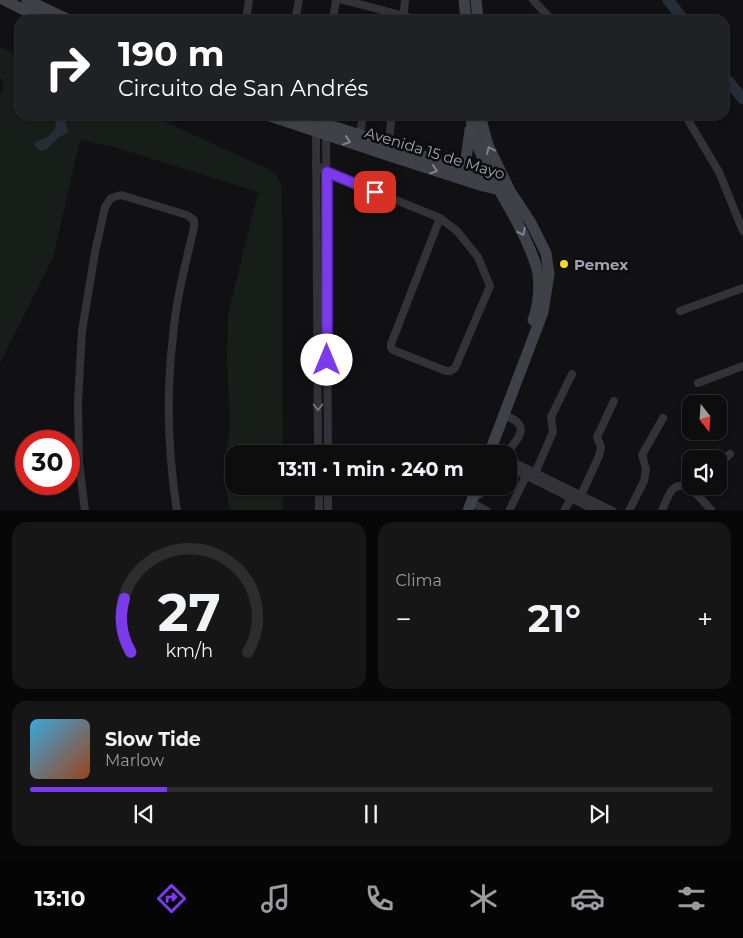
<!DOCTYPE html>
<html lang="es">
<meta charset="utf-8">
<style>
:root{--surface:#0d0d0e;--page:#161617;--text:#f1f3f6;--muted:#9a9c9e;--line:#2d2d2e;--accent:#7c3aed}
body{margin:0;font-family:Montserrat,sans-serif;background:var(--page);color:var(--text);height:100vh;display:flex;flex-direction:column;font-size:19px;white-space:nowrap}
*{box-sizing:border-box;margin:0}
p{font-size:16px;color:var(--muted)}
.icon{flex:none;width:28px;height:28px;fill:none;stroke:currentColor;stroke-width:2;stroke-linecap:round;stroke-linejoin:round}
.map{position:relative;height:510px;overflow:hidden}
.drawer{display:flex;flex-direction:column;gap:12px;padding:12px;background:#070708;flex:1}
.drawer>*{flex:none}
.banner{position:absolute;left:15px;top:15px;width:714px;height:105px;border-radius:15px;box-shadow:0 1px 4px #0004,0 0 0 1px var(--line);background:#202124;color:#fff;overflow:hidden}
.needle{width:32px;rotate:163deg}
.tools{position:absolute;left:682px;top:395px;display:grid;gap:10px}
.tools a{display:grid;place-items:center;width:45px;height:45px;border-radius:10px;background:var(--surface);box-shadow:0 1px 4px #0004,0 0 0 1px var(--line);font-size:25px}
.speed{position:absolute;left:15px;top:430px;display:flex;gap:10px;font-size:25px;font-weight:700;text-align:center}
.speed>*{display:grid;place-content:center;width:65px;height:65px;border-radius:50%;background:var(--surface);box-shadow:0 1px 4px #0004,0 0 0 1px var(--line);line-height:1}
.speed .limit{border:8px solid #d22;background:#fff;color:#111}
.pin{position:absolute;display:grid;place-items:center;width:42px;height:42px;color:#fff;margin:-21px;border-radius:10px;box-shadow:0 2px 8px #0006}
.me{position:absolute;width:55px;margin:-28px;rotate:0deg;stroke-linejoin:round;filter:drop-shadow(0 0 4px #0008)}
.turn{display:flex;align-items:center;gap:18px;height:105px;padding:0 20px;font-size:22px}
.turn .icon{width:65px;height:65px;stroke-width:2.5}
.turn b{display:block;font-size:35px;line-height:42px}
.big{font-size:38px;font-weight:700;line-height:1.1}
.drawer .widget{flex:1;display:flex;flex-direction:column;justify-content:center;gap:8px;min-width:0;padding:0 18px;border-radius:15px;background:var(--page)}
.drawer .dial{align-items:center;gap:0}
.dial svg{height:130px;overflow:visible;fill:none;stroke:var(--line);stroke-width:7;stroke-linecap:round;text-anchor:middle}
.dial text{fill:var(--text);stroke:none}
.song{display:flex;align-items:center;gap:15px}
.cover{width:60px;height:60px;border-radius:8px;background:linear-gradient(135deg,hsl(200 70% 55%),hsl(20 70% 35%))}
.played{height:5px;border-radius:2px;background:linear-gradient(90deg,var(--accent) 20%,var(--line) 20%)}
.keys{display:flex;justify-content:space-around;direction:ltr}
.heat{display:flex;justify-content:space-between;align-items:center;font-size:28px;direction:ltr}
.drawer .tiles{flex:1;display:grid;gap:12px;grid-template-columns:1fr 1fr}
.widget:last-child{grid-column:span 2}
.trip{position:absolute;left:225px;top:445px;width:292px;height:50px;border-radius:15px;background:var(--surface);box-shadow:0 1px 4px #0004,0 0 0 1px var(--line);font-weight:700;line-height:50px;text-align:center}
.menu{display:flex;height:80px;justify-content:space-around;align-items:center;background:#050506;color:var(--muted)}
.menu .icon{width:35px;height:35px}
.menu .active{color:var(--accent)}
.menu b{font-size:22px;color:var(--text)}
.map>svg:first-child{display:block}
.green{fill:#171d19}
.water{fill:#272d36}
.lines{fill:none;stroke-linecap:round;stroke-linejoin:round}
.river{stroke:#272d36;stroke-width:11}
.minor{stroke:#323238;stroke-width:8}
.secondary{stroke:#404048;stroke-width:11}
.oneway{stroke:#80818e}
.oneway2{stroke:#70717c}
.route-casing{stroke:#51269a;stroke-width:12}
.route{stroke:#7c3aed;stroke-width:9}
.poi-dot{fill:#f9d523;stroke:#0c0c0d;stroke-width:2}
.labels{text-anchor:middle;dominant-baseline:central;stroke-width:5;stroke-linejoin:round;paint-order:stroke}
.street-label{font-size:15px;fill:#a2a4b4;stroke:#0c0c0d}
.poi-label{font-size:15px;font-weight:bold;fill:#a2a4b4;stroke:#0c0c0d;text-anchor:start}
</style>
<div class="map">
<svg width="743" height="511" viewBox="0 0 743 511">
<rect width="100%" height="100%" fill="#111113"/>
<path class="green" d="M0 47 20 56V115H150L266 168C279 175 281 180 282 194L283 454H234V486H283V510H230L223 477 230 424 227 361 228 314 258 192 111 146 80 140 53 258 0 363V95L4 87 2 79 0 78Z"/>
<path class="water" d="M55 115H66L64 118 68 130 67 133 59 137 47 149 40 151C26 140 47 140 51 134 57 129 56 122 55 115Z"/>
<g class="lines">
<g class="river">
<path d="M668 0 684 20"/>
<path d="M724 76 743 99"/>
</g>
<g class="minor">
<path d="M343 0 420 20"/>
<path d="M533 0 552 20"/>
<path d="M246 20 249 0"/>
<path d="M295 20 299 0"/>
<path d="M333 20 336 0"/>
<path d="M403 20 405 0"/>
<path d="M685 115 719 172 743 231"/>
<path d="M326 131 328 454"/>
<path d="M360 135 363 115"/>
<path d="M388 148 392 115"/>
<path d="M316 165 327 172 440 218 457 231 478 257 490 286 455 368 450 371H446L393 350 391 348V344L440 218"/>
<path d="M680 311 743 288"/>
<path d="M698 383 743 366"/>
<path d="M504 415C508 417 515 419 518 423 527 433 511 446 506 454"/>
<path d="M318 454 316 131 321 115"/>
<path d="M509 460 613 511"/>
<path d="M719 464 730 454"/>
<path d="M509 467 597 511"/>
<path d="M535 473 553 432 551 417 572 374"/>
<path d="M319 486V511"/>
<path d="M328 486V511"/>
<path d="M581 495 599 456 601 447 597 437 614 401"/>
<path d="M473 497C480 496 484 493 486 486"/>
<path d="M471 502 487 511"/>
<path d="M510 509 528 472"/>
<path d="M85 511 79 462 78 402 82 331 95 252 105 207 111 198 121 195 187 215 194 220V227C186 263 176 299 173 336 166 394 168 453 177 511"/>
<path d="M564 511 573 495"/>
<path d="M629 511 644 481 646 469 642 455 663 418"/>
<path d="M662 511C665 504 668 494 673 489 687 477 703 502 712 511"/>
</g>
<g class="secondary">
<path d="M4 0 45 20"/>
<path d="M27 0 69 20"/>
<path d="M464 0 466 20"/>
<path d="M476 0 478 20"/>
<path d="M267 115 387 155 483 186 501 190"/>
<path d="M298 115 388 144 496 181"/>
<path d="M471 115C471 132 478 147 485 163 497 189 513 212 525 238 530 250 536 261 538 274 540 289 538 307 533 320"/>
<path d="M482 115V123L488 145 510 191 531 223 546 253 549 274 543 312 489 454"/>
<path d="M455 167 462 163 466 159 470 130"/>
<path d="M468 511 477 486"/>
</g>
</g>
<defs><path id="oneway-chevron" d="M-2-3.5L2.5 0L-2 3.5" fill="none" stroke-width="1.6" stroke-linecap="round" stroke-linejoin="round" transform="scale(1.25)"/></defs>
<g class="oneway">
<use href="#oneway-chevron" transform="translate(347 141) rotate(18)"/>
<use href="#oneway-chevron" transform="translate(490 150) rotate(-113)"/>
<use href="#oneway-chevron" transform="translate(434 170) rotate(18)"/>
<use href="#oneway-chevron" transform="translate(522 232) rotate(63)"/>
</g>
<use class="oneway2" href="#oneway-chevron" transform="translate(318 407) rotate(90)"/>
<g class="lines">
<g class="route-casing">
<path id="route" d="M327 360V172L375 192"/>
</g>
<use href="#route" class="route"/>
</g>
<circle class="poi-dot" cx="564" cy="264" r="5"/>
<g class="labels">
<g class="street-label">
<text transform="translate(435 153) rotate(17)">Avenida 15 de Mayo</text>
</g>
<g class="poi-label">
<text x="574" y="264">Pemex</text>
</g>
</g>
</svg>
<div class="tools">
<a><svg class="needle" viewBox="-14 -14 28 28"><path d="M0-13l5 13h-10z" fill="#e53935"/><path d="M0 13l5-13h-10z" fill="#9a9c9e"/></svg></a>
<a><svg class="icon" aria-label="sound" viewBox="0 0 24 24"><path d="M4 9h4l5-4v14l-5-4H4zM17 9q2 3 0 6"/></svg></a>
</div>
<div class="speed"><div class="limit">30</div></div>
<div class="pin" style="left:375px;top:192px;background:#d93025"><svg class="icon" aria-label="arrive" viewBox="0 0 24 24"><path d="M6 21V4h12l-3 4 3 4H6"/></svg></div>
<svg class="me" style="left:327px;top:360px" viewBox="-20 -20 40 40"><circle r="19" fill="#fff"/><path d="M0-13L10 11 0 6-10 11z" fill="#7c3aed"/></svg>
<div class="trip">13:11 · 1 min · 240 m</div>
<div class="banner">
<div class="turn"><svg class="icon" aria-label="right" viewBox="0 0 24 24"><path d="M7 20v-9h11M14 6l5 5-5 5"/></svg><div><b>190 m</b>Circuito de San Andrés</div></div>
</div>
</div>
<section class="drawer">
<div class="tiles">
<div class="widget dial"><svg viewBox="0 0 100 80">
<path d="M14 69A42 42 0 1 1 86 69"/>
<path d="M14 69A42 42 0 0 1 10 36" stroke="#7c3aed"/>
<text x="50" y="56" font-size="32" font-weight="700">27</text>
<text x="50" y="72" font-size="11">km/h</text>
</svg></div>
<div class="widget"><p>Clima</p>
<div class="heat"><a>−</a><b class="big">21°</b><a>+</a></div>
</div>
<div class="widget">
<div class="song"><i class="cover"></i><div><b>Slow Tide</b><p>Marlow</p></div></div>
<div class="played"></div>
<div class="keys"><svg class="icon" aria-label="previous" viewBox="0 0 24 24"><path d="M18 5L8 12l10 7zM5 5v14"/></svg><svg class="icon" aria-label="pause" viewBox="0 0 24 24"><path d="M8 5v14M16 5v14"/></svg><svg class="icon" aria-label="next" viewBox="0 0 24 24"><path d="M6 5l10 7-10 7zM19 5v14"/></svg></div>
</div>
</div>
</section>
<nav class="menu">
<b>13:10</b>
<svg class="icon active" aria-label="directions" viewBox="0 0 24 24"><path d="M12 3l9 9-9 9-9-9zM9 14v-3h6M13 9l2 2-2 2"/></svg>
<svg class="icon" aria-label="music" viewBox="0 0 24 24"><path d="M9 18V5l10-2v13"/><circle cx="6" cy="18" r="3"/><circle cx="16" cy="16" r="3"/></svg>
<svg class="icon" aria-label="phone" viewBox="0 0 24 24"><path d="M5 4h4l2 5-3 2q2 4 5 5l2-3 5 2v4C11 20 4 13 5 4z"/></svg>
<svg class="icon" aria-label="climate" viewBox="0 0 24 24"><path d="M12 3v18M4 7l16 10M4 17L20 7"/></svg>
<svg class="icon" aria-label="car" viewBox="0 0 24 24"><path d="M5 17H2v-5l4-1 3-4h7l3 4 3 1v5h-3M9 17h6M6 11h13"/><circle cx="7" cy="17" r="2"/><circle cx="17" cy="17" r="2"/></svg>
<svg class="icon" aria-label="filters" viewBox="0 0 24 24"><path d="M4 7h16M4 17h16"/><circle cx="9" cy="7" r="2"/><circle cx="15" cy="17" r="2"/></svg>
</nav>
